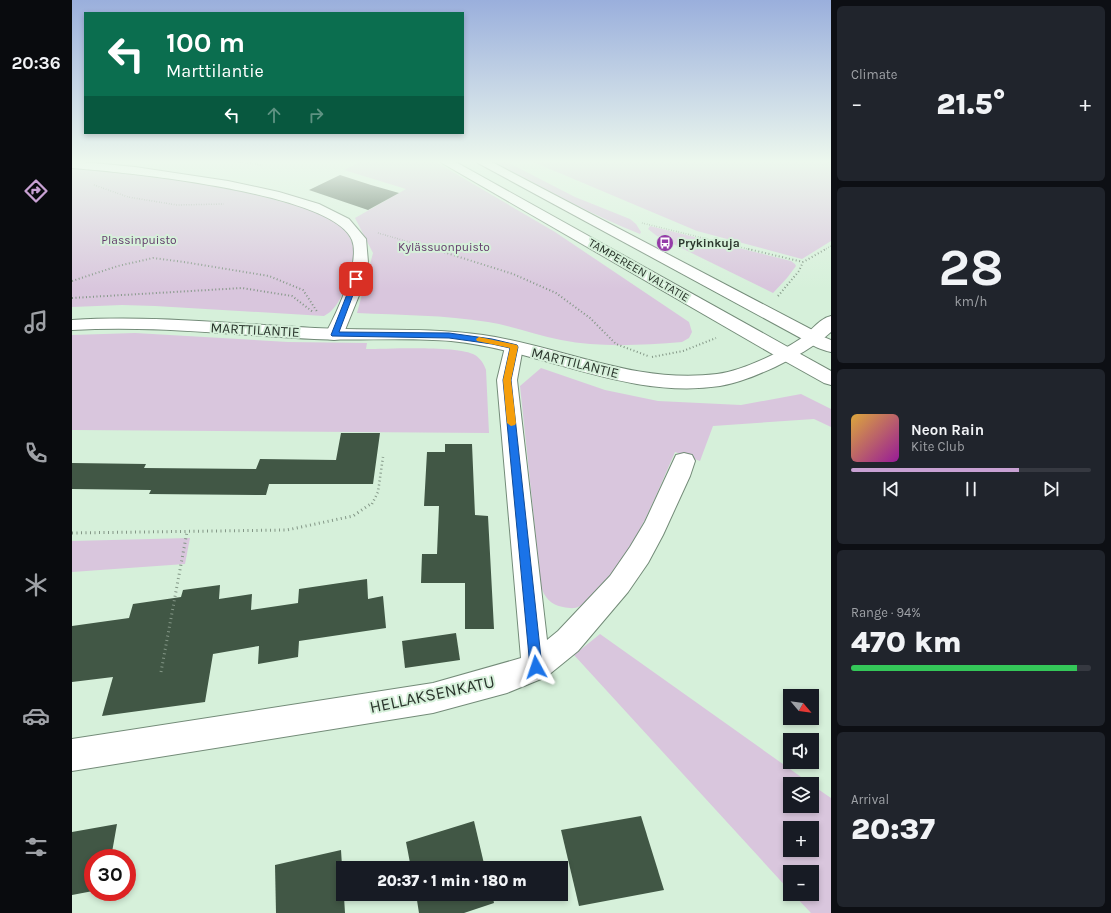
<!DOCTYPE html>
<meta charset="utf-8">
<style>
:root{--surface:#171b24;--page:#20242c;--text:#f1f3f6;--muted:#9ea1a6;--line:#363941;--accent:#c8a1d3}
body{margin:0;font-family:Karla,sans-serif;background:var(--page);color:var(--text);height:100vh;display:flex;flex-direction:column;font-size:15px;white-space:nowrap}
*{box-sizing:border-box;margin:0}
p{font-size:13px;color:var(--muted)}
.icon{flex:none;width:22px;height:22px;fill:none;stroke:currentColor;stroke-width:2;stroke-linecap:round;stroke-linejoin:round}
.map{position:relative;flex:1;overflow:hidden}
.sheet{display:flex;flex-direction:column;gap:6px;padding:6px;background:#0d0f14;width:280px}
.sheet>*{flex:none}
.top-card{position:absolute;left:12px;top:12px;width:380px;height:122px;border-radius:0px;box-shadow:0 2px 6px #0003;background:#0b6e4f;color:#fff;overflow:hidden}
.needle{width:26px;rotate:119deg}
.buttons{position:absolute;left:711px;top:689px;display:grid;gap:8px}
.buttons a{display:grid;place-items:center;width:36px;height:36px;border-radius:0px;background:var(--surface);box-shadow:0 2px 6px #0003;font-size:20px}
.speed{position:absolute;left:12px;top:849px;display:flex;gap:8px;font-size:20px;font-weight:700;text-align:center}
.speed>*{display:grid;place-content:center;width:52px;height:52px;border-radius:50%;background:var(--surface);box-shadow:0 2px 6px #0003;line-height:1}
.speed .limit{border:6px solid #d22;background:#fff;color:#111}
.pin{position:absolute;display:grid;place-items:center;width:34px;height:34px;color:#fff;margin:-17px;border-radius:8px;box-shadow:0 2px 6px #0006}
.me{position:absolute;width:44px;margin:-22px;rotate:355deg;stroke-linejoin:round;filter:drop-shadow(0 0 3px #0008)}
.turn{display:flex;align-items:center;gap:14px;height:84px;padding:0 16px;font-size:18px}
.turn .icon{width:52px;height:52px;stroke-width:2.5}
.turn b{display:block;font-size:28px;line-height:34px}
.lanes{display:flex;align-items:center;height:38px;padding:0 16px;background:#0003;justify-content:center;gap:20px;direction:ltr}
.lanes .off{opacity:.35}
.big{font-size:30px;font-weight:800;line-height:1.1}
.sheet .widget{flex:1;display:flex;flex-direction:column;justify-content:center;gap:6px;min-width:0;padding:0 14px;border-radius:6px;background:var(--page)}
.sheet .dial{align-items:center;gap:0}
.dial b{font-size:52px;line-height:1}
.song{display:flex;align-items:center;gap:12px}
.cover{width:48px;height:48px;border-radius:6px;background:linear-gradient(135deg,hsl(40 70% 55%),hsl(300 70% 35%))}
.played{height:4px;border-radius:2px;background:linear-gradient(90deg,var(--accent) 70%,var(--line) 70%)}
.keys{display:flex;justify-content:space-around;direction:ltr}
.heat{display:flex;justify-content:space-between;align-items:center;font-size:22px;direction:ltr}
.charge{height:6px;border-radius:3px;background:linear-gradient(90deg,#34c759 94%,var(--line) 0)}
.trip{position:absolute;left:264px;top:861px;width:232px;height:40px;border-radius:0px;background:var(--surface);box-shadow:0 2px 6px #0003;font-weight:800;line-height:40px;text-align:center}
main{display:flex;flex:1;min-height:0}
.tab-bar{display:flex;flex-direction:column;width:72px;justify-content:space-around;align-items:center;background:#090b0e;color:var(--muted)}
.tab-bar .icon{width:28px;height:28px}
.tab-bar .selected{color:var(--accent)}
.tab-bar b{font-size:18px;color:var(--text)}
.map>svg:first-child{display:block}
.green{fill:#d9c6dd;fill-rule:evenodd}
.building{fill:#415745}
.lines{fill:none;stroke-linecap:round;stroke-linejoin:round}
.minor-casing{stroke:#738b78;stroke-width:2}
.tertiary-casing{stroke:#738b78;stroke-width:2}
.trunk-casing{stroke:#738b78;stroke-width:2}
.motorway-casing{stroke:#738b78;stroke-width:2}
.path-far3{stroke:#839686;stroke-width:1.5;stroke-dasharray:0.5 2;stroke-linecap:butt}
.path-far2{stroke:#839686;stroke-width:2;stroke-dasharray:1 2.5;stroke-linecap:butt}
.path-far1{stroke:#839686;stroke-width:2.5;stroke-dasharray:1 3;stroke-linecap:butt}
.path{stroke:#839686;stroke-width:3;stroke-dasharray:1 3.5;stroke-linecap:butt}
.minor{fill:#fff;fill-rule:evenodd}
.tertiary{fill:#fff;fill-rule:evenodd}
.trunk{fill:#fff;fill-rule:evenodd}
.motorway{fill:#fff;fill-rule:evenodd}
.route{fill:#1a73e8;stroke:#114b97}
.slow{fill:#f59e0b}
.labels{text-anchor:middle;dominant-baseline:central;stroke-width:4;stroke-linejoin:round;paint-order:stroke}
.far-park-label{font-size:12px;fill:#633c6c;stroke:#d6f0da}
.far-poi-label{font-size:12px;font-weight:bold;fill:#2b362d;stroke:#d6f0da;text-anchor:start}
.far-street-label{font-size:12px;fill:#2b362d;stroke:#d6f0da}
.street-label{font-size:14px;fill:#2b362d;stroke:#d6f0da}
.near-street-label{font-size:17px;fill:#2b362d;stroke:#d6f0da}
</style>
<main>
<nav class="tab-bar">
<b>20:36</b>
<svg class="icon selected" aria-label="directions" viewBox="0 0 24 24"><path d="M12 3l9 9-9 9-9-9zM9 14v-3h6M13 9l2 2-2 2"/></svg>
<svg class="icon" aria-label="music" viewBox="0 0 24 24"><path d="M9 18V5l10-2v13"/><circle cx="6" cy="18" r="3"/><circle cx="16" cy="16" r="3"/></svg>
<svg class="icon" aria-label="phone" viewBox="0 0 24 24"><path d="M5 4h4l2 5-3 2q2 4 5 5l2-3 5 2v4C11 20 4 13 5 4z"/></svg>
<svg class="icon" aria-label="climate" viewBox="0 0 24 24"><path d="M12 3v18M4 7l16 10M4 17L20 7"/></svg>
<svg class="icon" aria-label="car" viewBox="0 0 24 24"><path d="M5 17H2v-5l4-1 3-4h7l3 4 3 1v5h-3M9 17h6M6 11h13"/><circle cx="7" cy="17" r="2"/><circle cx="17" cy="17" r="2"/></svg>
<svg class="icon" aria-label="filters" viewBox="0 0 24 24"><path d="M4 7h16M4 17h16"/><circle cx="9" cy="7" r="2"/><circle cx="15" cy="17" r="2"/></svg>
</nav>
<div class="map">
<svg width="759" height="913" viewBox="0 0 759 913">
<rect width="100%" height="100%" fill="#d6f0da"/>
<g class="green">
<path d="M281 161H362L483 232 617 322 620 332 617 338 610 342C570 345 530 348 489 340 464 335 441 326 416 322 372 315 329 315 285 313L301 253 283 218 334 189 272 170 286 163Z"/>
<path d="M420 161H433L503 197 558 219 564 224 569 232 568 234C517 214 469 186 420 161Z"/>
<path d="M459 161H759V241L730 259 625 231Z"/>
<path d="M0 167C67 174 134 182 200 199 220 205 242 209 260 219 279 231 287 250 279 271 273 287 268 308 252 316L83 306 50 305 0 307Z"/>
<path d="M578 226 719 261 723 264 724 266 715 278 701 293 585 236 576 229Z"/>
<path d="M63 333 216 342 295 343 294 349C316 349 386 345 403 355 409 359 412 364 414 370L417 433 0 430V335Z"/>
<path d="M469 368 533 390 586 401 669 405 729 394 759 409V427L742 419 641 426 628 461 603 452C581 502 563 552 524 591 519 597 514 604 506 607 501 609 497 608 491 607 479 605 472 597 469 586L448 386Z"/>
<path d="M118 538 113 564 0 572V541Z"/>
<path d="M528 634 739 784H718V806H740V785L759 798V913H739L721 894H740V872H718V891L502 655ZM718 828H740V850H718Z"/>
</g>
<g class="building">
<path d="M268 175 299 185 327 193 296 210 237 190Z"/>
<path d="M269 433H308L301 484H197L194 495 77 494 79 490 0 489V463L74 464 72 468 184 469 188 459 264 460Z"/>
<path d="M373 444H400L403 515 416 516 422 629H393V583H349L350 554H365L367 506H352L355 452H373Z"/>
<path d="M295 579 296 599 311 596 314 628 227 641 226 657 186 664 187 646 141 654 133 702 30 716 41 677 0 682V626L57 618 61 604 109 597 111 590 148 585 147 599 180 594 179 610 226 603 227 589Z"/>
<path d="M384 633 388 660 333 668 330 641Z"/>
<path d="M569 816 592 890 507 906 489 830Z"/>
<path d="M402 821 413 868H339L334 842Z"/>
<path d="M45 824 39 858H21V891L0 895V832Z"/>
<path d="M269 850 273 913H204L203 865Z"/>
<path d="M344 894H420L422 903 392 913H347Z"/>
</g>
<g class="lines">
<g class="minor-casing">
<g id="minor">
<path d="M0 161 63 167 156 181 207 192 247 204 277 219 294 239 296 262 290 288 271 335 268 339 262 340 256 339 253 335C264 314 289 263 280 240 261 192 50 172 0 168Z"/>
<path d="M442 342 448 343 451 347 445 380 475 640 486 631 538 576 558 547 573 522 604 455 612 453 620 455 623 461 618 476 591 535 576 563 556 592 506 651 474 677 435 693 361 713 0 771V739L361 683 449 658 425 380 433 347 436 343Z"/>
</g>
</g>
<g class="tertiary-casing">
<path id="tertiary" d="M759 316V332C742 347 723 357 703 367 685 375 667 383 648 386 555 400 470 350 379 341 334 337 288 341 242 339 162 335 81 325 0 330V320C81 315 162 324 243 328 299 331 355 327 411 335 492 347 560 384 645 374 671 371 711 351 731 337 740 330 748 318 759 316Z"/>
</g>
<g class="trunk-casing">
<g id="trunk">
<path d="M368 161H382L723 351 725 355 723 359 716 361 709 359 370 163Z"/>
<path d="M404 161H418L748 334 751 338 748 342 742 343 736 342 406 163Z"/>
</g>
</g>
<g class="motorway-casing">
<g id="motorway">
<path d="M742 333 759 340V352C750 350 738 346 733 338L736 334Z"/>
<path d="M716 349 723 351 759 371V385L752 383 709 359 707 355 709 351Z"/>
</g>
</g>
<g class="path-far3">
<path d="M161 162 163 161 189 165"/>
<path d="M22 185 56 197 105 205 152 204"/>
<path d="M570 223 680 250"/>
<path d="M306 233 365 250"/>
<path d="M752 250 759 246"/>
</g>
<g class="path-far2">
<path d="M362 249 441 274 484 293 518 318 544 344 576 356"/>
<path d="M676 249 731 262"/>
<path d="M0 281 46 266 81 258 112 262 197 276 231 290 246 313"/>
<path d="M706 296 727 271 731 262 754 249"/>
<path d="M0 298 170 288 220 296 241 312"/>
<path d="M580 357 611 351 644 338"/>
</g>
<path class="path-far1" d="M300 504 306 492 311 457"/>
<g class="path">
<path d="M0 533 215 530 281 516 300 503"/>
<path d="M89 672 115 532"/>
</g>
<use href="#minor" class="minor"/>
<use href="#tertiary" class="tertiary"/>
<use href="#trunk" class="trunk"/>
<use href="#motorway" class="motorway"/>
</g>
<linearGradient id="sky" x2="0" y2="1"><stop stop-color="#9aafdc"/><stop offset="0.56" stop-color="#edf8ee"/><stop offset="1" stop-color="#edf8ee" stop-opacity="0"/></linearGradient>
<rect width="759" height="289" fill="url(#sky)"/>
<path class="route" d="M284 277 287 279 267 332 377 333 420 339 445 345 446 347 439 380 470 667 469 671 464 673 460 671 458 667 431 380 438 348 420 344 377 338 260 336 259 335 281 279Z"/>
<path class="slow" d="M407 337 445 345 446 347 439 380 444 423 443 425 439 426 435 423 431 380 438 348 405 341 404 339Z"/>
<defs>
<g id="bus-disc" transform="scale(0.9)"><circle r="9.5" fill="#953ca8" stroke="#d6f0da"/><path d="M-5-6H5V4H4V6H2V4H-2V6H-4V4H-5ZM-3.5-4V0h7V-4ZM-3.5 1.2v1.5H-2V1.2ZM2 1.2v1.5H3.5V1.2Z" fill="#fff"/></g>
</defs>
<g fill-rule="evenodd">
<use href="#bus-disc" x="593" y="243"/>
</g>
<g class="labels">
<g class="far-park-label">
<text x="67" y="240">Plassinpuisto</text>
<text x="372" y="247">Kylässuonpuisto</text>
</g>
<g class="far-poi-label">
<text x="606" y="243">Prykinkuja</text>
</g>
<g class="far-street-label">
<text transform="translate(567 270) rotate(30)">TAMPEREEN VALTATIE</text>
</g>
<g class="street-label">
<text transform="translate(183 330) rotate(3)">MARTTILANTIE</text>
<text transform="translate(503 363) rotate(14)">MARTTILANTIE</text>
</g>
<g class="near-street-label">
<text transform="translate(360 694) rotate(-12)">HELLAKSENKATU</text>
</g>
</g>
</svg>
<div class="buttons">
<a><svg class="needle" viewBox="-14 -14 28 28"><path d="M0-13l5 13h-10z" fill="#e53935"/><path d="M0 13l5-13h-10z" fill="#9ea1a6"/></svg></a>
<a><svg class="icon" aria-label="sound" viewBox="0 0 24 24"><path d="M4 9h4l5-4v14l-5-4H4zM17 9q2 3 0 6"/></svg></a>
<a><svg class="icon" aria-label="layers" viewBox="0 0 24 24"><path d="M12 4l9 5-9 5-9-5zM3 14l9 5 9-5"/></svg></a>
<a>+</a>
<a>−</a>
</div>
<div class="speed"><div class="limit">30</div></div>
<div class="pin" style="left:284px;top:279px;background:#d93025"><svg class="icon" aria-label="arrive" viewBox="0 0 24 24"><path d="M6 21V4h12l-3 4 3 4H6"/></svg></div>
<svg class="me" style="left:464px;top:667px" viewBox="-20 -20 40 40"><path d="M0-17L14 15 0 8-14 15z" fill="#1a73e8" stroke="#fff" stroke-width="4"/></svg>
<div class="trip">20:37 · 1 min · 180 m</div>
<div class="top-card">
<div class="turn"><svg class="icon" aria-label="left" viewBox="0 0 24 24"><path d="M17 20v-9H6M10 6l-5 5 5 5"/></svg><div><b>100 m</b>Marttilantie</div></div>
<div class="lanes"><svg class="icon" aria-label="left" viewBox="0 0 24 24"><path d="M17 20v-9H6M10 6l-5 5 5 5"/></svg><svg class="icon off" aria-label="ahead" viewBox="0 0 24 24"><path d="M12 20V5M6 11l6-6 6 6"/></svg><svg class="icon off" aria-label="right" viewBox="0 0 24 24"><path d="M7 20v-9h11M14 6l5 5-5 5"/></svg></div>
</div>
</div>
<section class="sheet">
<div class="widget"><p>Climate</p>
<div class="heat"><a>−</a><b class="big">21.5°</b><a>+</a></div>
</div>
<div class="widget dial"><b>28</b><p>km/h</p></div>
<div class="widget">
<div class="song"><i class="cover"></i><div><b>Neon Rain</b><p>Kite Club</p></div></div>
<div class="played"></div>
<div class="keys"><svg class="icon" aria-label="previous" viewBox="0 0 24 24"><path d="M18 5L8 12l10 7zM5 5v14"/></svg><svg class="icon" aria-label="pause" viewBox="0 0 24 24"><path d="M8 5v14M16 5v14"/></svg><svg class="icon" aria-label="next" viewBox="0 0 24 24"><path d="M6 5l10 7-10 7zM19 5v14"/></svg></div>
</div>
<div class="widget"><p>Range · 94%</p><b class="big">470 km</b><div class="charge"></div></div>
<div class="widget"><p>Arrival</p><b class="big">20:37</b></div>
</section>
</main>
